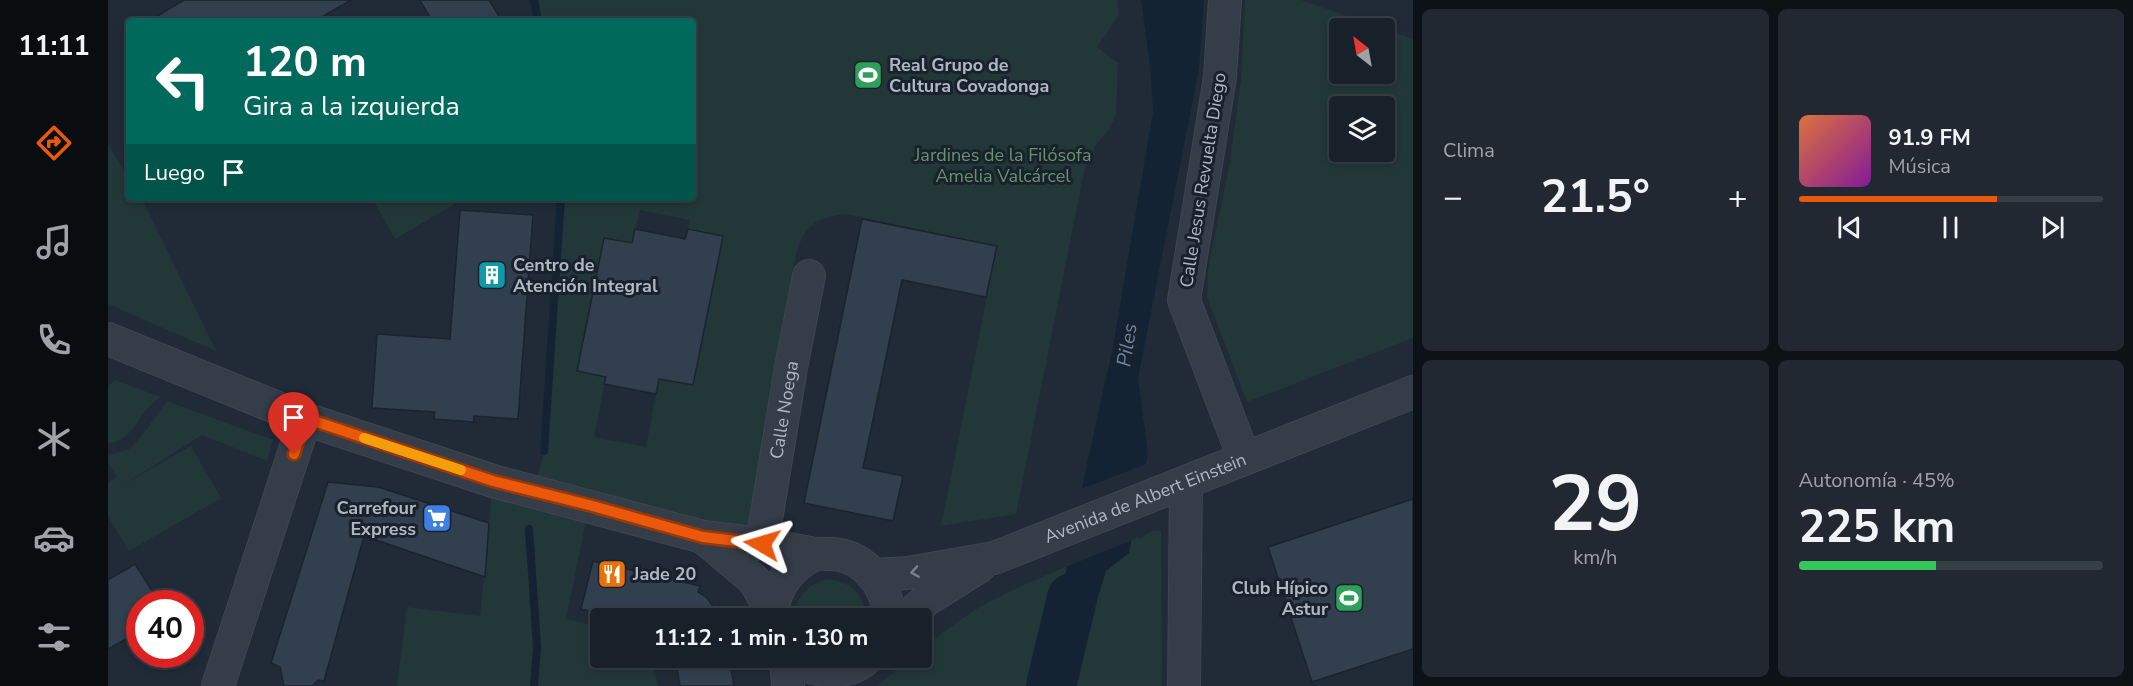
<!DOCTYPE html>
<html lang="es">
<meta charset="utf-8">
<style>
:root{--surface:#182029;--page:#212831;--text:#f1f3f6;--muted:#9fa3a8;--line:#363e46;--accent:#ea580c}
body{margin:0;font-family:"Nunito Sans",sans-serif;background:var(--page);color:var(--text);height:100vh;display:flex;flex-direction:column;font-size:22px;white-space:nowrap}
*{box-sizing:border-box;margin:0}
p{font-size:20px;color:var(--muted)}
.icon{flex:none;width:33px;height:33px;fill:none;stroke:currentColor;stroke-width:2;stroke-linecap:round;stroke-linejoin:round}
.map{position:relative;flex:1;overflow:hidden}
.sheet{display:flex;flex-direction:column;gap:9px;padding:9px;background:#0d1217;width:720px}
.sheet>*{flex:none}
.hud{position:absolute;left:18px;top:18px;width:570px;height:183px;border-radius:6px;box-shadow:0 3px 9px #0003,0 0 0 2px var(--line);background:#00695c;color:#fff;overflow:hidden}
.needle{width:39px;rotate:329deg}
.tools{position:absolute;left:1221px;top:18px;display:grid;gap:12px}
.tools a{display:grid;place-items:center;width:66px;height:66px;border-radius:6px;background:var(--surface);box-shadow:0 3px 9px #0003,0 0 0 2px var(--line);font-size:30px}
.speed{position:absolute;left:18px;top:590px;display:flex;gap:12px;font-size:30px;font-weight:700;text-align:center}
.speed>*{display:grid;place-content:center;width:78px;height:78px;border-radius:50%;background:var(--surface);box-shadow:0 3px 9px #0003,0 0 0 2px var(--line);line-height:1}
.speed .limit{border:9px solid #d22;background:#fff;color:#111}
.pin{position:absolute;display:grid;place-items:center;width:51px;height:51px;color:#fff;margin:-62px -26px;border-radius:50% 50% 50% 0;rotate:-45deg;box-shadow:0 0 6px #0007}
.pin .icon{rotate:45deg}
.me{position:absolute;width:66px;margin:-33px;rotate:277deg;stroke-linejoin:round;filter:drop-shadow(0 0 4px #0008)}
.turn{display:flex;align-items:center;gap:21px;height:126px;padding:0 18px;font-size:27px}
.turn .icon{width:78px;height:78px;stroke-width:2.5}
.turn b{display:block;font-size:42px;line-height:51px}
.then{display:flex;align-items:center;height:57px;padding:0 18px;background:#0003;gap:12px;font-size:22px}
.big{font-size:45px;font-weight:700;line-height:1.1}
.sheet .tile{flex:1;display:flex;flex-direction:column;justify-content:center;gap:9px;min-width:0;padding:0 21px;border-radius:9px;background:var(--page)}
.sheet .dial{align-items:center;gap:0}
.dial b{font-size:78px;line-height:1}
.song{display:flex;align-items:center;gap:18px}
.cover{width:72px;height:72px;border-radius:9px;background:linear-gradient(135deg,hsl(20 70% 55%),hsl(290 70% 35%))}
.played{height:6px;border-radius:3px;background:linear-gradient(90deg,var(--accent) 65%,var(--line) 65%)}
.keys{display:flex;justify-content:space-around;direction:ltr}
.heat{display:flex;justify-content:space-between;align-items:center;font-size:33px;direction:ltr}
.charge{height:9px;border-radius:4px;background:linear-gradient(90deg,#34c759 45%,var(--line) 0)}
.sheet .tiles{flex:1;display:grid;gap:9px;grid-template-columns:repeat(2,1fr)}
.trip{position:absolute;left:482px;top:608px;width:342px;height:60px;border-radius:6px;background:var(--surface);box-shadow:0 3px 9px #0003,0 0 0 2px var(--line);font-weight:700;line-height:60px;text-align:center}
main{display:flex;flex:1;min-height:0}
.menu{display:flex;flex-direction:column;width:108px;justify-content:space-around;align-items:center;background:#0a0d10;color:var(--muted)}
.menu .icon{width:42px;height:42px}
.menu .active{color:var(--accent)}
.menu b{font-size:27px;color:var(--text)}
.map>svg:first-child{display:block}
.green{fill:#223738;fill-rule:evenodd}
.water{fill:#142334}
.pier{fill:#202b37}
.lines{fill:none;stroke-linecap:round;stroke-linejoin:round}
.stream{stroke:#142334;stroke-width:8}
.river{stroke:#142334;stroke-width:50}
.building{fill:#323f4e;stroke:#1b242e;stroke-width:1.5}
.minor-casing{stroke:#3d4651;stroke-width:34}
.minor{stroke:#343d48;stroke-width:32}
.oneway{stroke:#77818c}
.route-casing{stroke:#983908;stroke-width:15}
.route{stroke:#ea580c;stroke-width:10}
.slow{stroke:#f59e0b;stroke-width:10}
.labels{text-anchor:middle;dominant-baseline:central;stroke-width:6;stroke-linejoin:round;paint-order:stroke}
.poi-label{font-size:18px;font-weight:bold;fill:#aeb8c4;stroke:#19222c;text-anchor:start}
.park-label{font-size:18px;fill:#66946e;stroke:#19222c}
.street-label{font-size:18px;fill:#aeb8c4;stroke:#19222c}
.water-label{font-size:20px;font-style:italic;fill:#6784a3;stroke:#19222c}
</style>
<main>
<nav class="menu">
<b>11:11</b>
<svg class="icon active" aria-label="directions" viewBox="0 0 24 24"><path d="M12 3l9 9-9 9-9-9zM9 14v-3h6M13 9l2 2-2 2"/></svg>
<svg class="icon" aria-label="music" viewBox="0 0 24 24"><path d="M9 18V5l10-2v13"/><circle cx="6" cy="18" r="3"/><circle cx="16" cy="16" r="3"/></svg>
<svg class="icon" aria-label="phone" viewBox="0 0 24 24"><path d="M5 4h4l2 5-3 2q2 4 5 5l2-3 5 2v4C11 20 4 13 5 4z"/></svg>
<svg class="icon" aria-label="climate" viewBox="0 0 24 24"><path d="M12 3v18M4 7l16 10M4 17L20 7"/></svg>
<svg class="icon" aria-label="car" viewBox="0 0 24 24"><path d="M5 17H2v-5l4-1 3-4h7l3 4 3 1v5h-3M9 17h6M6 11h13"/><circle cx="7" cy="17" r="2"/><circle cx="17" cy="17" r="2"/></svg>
<svg class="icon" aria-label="filters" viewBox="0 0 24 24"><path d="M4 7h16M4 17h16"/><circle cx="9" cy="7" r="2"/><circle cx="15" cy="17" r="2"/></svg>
</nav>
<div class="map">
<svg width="1305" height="686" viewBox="0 0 1305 686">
<rect width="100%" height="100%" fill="#202b37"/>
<g class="green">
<path d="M426 0H1009L1011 15 989 47 1010 63 1008 113 1003 127 987 146 976 172 908 514 833 526 889 246 737 214C696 219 693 235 684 271L701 276 654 544 481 506 458 619 492 627V657H544L550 686H289L299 607 372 616 385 481 426 491 436 451 453 198H585V21H430ZM532 210 582 220 580 229 615 236 585 385 551 379 538 447 486 437 498 377 469 371 496 238 524 243Z"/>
<path d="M1137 0H1193L1274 28H1232V74H1276L1277 29 1305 39V338L1139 402 1099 297 1100 269 1122 162 1133 80ZM1232 106H1276V152H1232Z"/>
<path d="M0 144 21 179V198H33L37 205 108 351 0 304Z"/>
<path d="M264 198H357L287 239Z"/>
<path d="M7 380 53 397C28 412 31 435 2 444L0 442V386Z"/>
<path d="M59 401 165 440 159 461 94 435 15 485 83 446 113 498 21 551 0 516V483L9 477 0 462V456L21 449 32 438Z"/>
<path d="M1045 530 1053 531 1054 686H769L804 657H813V650C834 633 857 615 881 602 929 577 980 558 1030 537L1032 539Z"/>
<path d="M720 579C743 582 757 594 758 618H687C687 596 700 584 720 579Z"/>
</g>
<path class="water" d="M1033 0H1096L1091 69 1030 378 1040 454 1021 553 998 571 987 606 950 663 952 601 977 473 1005 346 1045 112 1042 65Z"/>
<path class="pier" d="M1041 463 1027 539 955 568 970 490Z"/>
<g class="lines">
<g class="stream">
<path d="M426 0 430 21"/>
<path d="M436 451 453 198"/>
<path d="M421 529 429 647 426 686"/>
</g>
<path class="river" d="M943 686 964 598"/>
</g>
<g class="building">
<path d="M76 0H243L207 21H41Z"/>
<path d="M312 0H381L394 21H324Z"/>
<path d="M352 210 425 215 410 419 366 416V422L326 419 327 412 264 408 269 334 342 339Z"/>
<path d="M754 219 889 246 878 297 794 280 755 468 795 476 785 521 696 503Z"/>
<path d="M527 229 577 239 580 229 615 236 585 385 551 379 548 394 496 384 498 377 469 371 496 238 524 243Z"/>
<path d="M220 482 270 487 381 523 377 577 256 536 216 681 210 680 204 686H176L172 667 163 663Z"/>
<path d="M1305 499V649L1204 682 1160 547Z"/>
<path d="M485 561 592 586 590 592 599 598 606 608 613 607 615 618H510L473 609Z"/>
<path d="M27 564 52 603H32V631L0 649V580Z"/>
<path d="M567 657H621L626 686H572Z"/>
</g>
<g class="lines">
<g class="minor-casing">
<g id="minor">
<path d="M1117 0 1112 77 1076 300 1136 458"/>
<path d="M0 339 197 419 385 481 595 537 654 544 707 554"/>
<path d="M595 537 646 580 665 613"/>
<path id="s1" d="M654 544 683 368 701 276"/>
<path id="s2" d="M764 575 800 573 886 558 1305 392"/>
<path d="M666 618C661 592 683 565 706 555 710 553 715 554 720 554 747 553 770 573 778 599 780 605 779 612 780 618"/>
<path d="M799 618 818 600 872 566"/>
<path d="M678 657 680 686"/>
<path d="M686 657C705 674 741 676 760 657"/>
<path d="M110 686 197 419"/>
<path d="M1076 686 1078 482"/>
</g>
</g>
<use href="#minor" class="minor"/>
</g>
<defs><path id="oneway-chevron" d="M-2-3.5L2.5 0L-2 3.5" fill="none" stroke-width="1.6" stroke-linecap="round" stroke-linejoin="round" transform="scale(1.5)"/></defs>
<use class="oneway" href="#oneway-chevron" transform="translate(807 572) rotate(171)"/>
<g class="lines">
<g class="route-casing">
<path id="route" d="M186 454 197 418 385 481 481 505 595 537 654 544"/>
</g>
<use href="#route" class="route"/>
<path class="slow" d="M256 438 353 470"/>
</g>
<defs>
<g id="stadium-square" transform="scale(1.5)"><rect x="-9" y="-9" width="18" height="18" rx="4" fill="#2e9e5b" stroke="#19222c"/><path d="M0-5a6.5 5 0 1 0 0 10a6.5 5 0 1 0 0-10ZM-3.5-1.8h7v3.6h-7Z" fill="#fff"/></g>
<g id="building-square" transform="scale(1.5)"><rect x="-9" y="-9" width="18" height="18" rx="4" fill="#0f9aa8" stroke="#19222c"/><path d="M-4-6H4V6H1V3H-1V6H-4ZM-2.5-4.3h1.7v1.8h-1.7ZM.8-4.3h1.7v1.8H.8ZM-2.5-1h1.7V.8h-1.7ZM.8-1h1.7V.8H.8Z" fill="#fff"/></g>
<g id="supermarket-square" transform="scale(1.5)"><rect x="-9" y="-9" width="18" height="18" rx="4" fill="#3f7fe0" stroke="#19222c"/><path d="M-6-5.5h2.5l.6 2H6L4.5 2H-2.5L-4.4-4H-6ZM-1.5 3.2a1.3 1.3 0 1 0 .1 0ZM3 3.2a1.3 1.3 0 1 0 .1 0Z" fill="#fff"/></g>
<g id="restaurant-square" transform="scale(1.5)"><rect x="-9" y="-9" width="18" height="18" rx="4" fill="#e8710a" stroke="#19222c"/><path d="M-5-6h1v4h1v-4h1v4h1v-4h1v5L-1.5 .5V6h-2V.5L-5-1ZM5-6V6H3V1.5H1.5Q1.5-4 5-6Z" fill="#fff"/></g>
</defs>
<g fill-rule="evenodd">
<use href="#stadium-square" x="760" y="75"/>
<use href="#building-square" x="384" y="275"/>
<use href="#supermarket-square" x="329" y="518"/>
<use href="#restaurant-square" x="504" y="574"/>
<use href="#stadium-square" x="1241" y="598"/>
</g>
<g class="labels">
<g class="poi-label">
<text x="781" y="65">Real Grupo de<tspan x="781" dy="21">Cultura Covadonga</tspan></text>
<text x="405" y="265">Centro de<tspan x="405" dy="21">Atención Integral</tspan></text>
<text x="308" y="508" text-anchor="end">Carrefour<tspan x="308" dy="21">Express</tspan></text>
<text x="525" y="574">Jade 20</text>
<text x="1220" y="588" text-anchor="end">Club Hípico<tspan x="1220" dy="21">Astur</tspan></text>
</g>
<g class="park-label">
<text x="895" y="155">Jardines de la Filósofa<tspan x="895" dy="21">Amelia Valcárcel</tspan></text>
</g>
<g class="street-label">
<text transform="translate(1095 180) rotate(-81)">Calle Jesus Revuelta Diego</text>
<text stroke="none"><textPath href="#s1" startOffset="136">Calle Noega</textPath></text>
<text stroke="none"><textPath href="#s2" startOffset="286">Avenida de Albert Einstein</textPath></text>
</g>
<g class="water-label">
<text transform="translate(1019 345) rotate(-81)">Piles</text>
</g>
</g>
</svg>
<div class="tools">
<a><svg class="needle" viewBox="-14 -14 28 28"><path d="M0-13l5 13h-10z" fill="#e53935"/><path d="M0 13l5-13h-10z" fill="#9fa3a8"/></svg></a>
<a><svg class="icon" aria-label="layers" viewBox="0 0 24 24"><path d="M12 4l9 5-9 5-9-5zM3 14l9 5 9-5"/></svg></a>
</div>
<div class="speed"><div class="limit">40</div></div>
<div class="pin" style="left:186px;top:454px;background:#d93025"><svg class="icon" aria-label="arrive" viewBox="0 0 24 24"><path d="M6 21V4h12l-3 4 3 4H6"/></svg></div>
<svg class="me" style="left:654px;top:544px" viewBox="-20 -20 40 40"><path d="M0-17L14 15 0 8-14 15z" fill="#ea580c" stroke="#fff" stroke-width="4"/></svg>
<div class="trip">11:12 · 1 min · 130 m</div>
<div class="hud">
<div class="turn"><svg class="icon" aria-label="left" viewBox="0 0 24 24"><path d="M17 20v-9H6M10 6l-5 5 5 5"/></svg><div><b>120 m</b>Gira a la izquierda</div></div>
<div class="then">Luego<svg class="icon" aria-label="arrive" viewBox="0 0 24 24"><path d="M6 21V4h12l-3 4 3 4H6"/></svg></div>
</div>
</div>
<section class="sheet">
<div class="tiles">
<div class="tile"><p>Clima</p>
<div class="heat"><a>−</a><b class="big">21.5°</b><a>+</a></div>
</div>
<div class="tile">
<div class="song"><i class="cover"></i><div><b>91.9 FM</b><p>Música</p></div></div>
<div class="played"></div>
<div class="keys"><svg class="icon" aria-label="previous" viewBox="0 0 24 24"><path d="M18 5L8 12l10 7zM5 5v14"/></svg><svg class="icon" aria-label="pause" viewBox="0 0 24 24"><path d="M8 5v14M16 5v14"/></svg><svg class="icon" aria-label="next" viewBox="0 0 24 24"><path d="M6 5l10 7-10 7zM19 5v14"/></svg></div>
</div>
<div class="tile dial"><b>29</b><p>km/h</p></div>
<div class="tile"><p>Autonomía · 45%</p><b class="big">225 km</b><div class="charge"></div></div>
</div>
</section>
</main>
